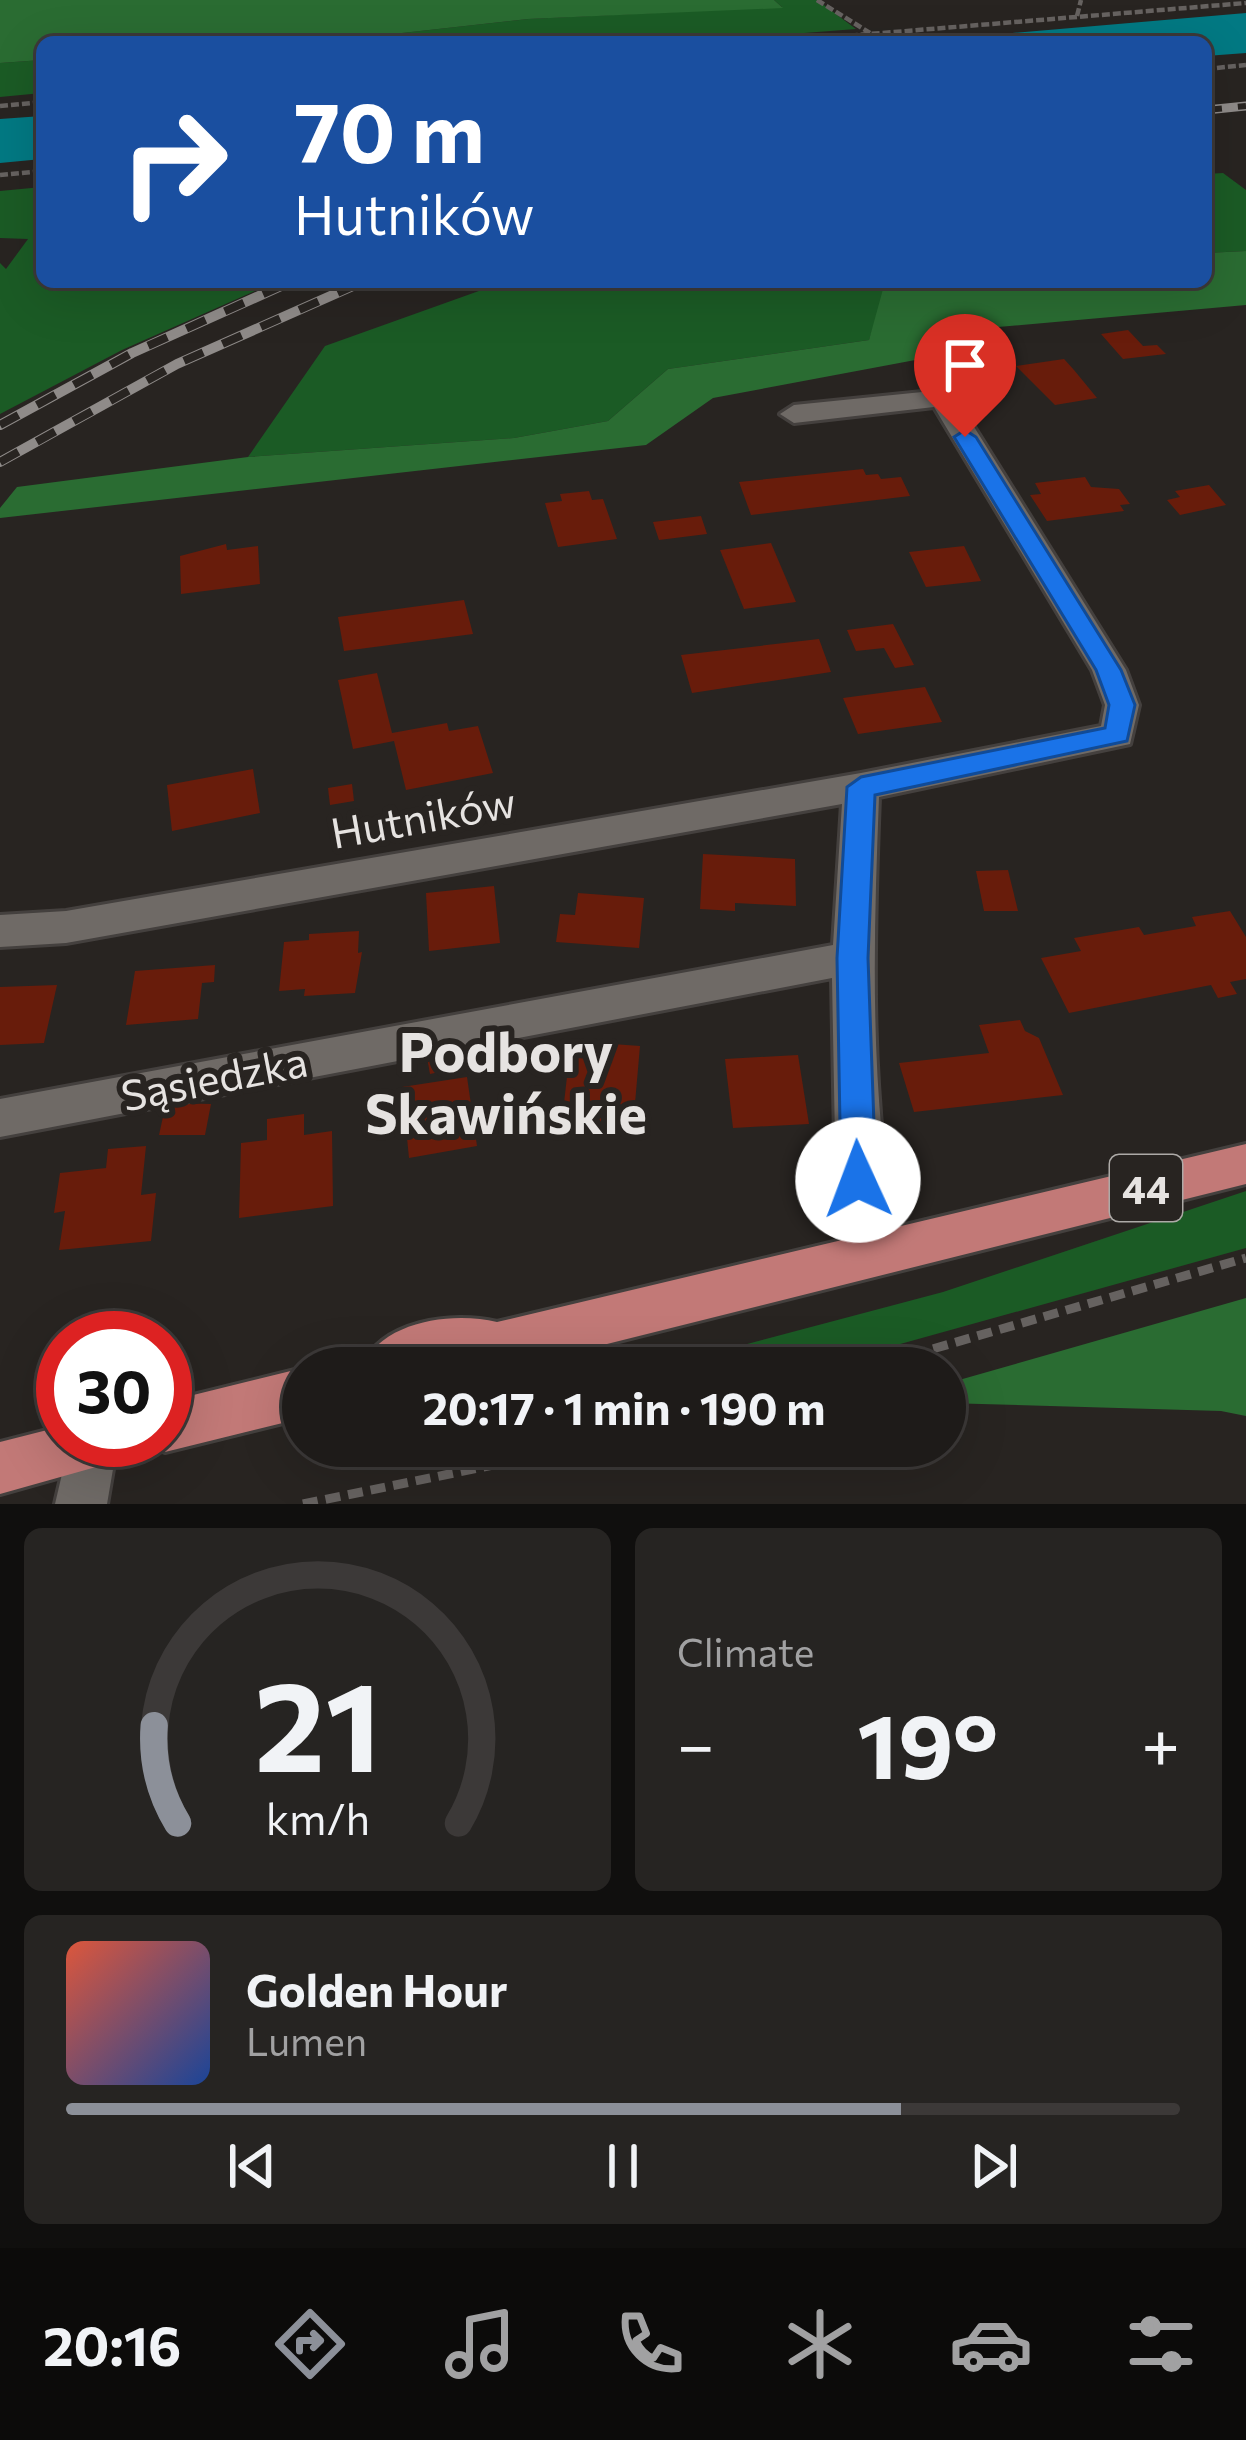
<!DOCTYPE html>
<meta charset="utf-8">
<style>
:root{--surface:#1e1b19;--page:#262422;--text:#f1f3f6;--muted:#a1a1a2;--line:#3c3938;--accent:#8c9099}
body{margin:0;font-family:Commissioner,sans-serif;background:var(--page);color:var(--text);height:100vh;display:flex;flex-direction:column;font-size:45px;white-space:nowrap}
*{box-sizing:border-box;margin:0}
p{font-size:39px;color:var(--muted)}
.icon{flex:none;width:66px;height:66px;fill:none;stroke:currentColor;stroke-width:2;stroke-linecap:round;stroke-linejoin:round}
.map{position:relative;height:1504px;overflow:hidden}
.sheet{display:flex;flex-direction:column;gap:24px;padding:24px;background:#100f0e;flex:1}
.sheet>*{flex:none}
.hud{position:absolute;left:36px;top:36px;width:1176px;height:252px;border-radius:18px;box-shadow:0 12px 48px #0002,0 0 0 3px var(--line);background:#1a4fa0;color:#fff;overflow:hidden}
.speed{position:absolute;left:36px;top:1311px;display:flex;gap:24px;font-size:60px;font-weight:700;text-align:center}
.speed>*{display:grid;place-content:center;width:156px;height:156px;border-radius:50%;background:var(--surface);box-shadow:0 12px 48px #0002,0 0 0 3px var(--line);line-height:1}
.speed .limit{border:18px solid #d22;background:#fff;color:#111}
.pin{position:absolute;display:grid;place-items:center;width:102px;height:102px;color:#fff;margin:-123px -51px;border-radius:50% 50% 50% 0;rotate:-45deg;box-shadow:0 0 12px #0007}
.pin .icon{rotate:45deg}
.me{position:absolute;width:132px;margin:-66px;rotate:358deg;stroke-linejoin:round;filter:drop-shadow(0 0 9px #0008)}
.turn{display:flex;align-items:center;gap:42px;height:252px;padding:0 60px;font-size:54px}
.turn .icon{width:156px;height:156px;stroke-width:2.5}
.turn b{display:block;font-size:84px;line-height:102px}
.big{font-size:90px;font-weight:700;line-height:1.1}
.sheet .widget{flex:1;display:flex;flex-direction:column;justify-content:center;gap:18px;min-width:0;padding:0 42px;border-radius:18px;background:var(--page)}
.sheet .dial{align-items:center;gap:0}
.dial svg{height:312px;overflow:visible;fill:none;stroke:var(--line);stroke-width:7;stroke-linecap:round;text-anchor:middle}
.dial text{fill:var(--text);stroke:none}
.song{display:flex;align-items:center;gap:36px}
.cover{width:144px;height:144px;border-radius:18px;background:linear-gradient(135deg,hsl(10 70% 55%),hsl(220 70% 35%))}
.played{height:12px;border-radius:6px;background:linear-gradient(90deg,var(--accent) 75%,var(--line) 75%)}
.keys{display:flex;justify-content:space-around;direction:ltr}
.heat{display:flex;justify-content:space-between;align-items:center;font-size:66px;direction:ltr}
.sheet .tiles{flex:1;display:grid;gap:24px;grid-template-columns:1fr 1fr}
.widget:last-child{grid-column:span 2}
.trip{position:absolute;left:282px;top:1347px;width:684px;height:120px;border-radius:60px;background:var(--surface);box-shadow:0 12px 48px #0002,0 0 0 3px var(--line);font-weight:700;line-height:120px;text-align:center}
.menu{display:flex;height:192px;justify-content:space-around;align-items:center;background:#0c0b0a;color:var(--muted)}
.menu .icon{width:84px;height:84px}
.menu .current{color:var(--accent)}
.menu b{font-size:54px;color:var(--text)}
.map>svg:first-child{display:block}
.green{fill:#1b5b25}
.forest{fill:#2a6c32}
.water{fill:#027983}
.building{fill:#681c0b}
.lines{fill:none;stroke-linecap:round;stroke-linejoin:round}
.minor-casing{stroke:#44403e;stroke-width:6}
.major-casing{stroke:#44403e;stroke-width:6}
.path-far1{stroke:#666260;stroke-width:4.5;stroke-dasharray:8 3;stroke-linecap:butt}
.path{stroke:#666260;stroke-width:9;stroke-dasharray:15 8;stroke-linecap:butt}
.minor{fill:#6f6a66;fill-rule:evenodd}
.major{fill:#c27977;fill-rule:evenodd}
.rail-far1-casing{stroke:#8f8b89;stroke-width:9}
.rail-casing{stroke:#8f8b89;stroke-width:10}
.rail-far1{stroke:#282421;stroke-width:6;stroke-dasharray:16;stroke-linecap:butt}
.rail{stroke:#282421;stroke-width:8;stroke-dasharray:21;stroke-linecap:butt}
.route{fill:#1a73e8;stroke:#114b97;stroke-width:3}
.labels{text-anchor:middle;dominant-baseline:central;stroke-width:12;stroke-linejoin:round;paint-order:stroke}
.shield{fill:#282421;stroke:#adaaa7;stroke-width:3}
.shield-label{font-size:39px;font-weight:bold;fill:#e6e3e1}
.street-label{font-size:42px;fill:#e6e3e1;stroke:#282421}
.near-neighbourhood-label{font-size:54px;font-weight:bold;fill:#e6e3e1;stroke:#282421}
</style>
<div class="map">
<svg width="1246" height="1504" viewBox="0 0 1246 1504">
<rect width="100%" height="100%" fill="#282421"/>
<g class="green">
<path d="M774 0H817L856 29 688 42H321L528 19 782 7Z"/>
<path d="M42 60V93L0 97V63Z"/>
<path d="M1223 173 1246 190V251L1206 253V174Z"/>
<path d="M42 187V282H275L122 350 0 414V263L6 269 28 239 0 238V191Z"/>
<path d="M504 282H888L869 340 668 369 608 421 514 438 248 457 325 346Z"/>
<path d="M1246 1191V1248L814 1368H657L943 1292Z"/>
</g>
<g class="forest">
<path d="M0 0H774L783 8 528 19 321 42H42V60L0 63Z"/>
<path d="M1246 251V305L953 331 926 358 713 398 646 445 0 518V508L17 487 248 457 514 438 608 421 668 369 869 340 885 282H1206V253Z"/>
<path d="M1246 1298V1416L1221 1411 945 1403V1384Z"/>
</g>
<g class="water">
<path d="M1246 13V53L1206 56V42H907Z"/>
<path d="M42 116V159L0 163V119Z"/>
</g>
<g class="building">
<path d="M1128 330 1143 346 1157 345 1166 354 1123 359 1101 334Z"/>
<path d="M1064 359 1074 370 1097 398 1055 405 1016 366Z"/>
<path d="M863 469 866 475 878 474 881 479 901 477 910 496 751 515 739 482Z"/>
<path d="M1085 477 1091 487 1119 489 1130 504 1120 505 1124 511 1047 521 1030 495 1041 494 1035 483Z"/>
<path d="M1209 485 1226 505 1180 515 1167 500 1180 497 1175 491Z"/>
<path d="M589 491 592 500 603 499 617 539 558 547 545 503 562 501 560 494Z"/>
<path d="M701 516 707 534 659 540 653 522Z"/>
<path d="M771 543 796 602 744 609 720 550Z"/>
<path d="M226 544 227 550 258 546 260 584 181 594 180 556Z"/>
<path d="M964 546 981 581 926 587 909 552Z"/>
<path d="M464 600 473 634 344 651 338 617Z"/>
<path d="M893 624 914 665 895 668 884 648 856 651 847 630Z"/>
<path d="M819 639 831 672 692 693 681 655Z"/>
<path d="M377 673 392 733 447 723 449 731 478 726 493 773 406 790 394 741 353 749 338 680Z"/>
<path d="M925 687 942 722 858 734 843 698Z"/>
<path d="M253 769 260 813 172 831 167 785Z"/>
<path d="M352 784 354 801 330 805 328 788Z"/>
<path d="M703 854 795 859 796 906 735 903V911L700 909Z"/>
<path d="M1008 870 1018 911H984L976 871Z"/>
<path d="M494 886 500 943 429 951 426 893Z"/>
<path d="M578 893 644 898 639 948 556 942 560 914 575 915Z"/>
<path d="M1230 911 1246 937V979L1230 982 1237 994 1218 998 1211 985 1069 1013 1041 958 1081 951 1074 938 1139 927 1144 935 1196 926 1192 917Z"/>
<path d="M359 931 358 953 362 952 355 993 304 996 305 989 279 991 284 942 309 940V934Z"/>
<path d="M215 965 214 982 202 983 198 1019 126 1025 135 971Z"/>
<path d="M57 985 44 1043 0 1045V987Z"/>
<path d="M1020 1020 1025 1031 1039 1038 1063 1095 914 1112 899 1063 989 1053 979 1025Z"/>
<path d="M571 1041 640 1046 633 1126 562 1121Z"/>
<path d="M451 1048 454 1069 430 1074 426 1052Z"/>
<path d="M798 1055 809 1124 733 1128 725 1059Z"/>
<path d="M467 1077 477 1146 409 1158 402 1087Z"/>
<path d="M166 1103 211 1104 205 1135H159Z"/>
<path d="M304 1114V1135L332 1131 333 1206 239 1218 241 1143 267 1140V1119Z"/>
<path d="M146 1146 141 1195 156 1193 151 1241 59 1250 65 1211 54 1213 60 1173 106 1168 108 1149Z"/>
</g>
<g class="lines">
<g class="minor-casing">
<g id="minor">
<path d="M942 390 956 398 1126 670 1139 705 1130 744 879 797C873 951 869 1102 899 1254L892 1270 875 1276 858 1270 851 1254 835 1139 832 978 0 1137V1099L833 945 842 804 66 943 0 947V915L66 911 861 773 1101 726 1105 705 1092 670 934 407 794 423 780 414 794 405Z"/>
<path d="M70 1440H118L107 1504H55Z"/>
</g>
</g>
<g class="major-casing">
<g id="major">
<path d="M1246 1144V1184L511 1368H361C381 1321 452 1311 497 1322Z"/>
<path d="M303 1368V1418L165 1452 147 1445 145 1440H165V1402Z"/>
<path d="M63 1426V1440H136L128 1458 0 1494V1442Z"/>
</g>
</g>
<g class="path-far1">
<path d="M817 0 870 33"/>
<path d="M1077 16 1081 0"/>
<path d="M773 42 1246 3"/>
<path d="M1206 69 1246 65"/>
<path d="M0 106 42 102"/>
<path d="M0 175 42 171"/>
</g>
<g class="path">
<path d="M867 1368 1246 1258"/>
<path d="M303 1504 586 1446"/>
</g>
<use href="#minor" class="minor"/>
<use href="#major" class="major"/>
<g class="rail-far1-casing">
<path id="rail-far1" d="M1206 110 1246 106"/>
</g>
<g class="rail-casing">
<g id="rail">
<path d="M0 425 132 353 290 282"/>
<path d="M0 462 177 364 362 282"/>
</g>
</g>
<use href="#rail-far1" class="rail-far1"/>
<use href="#rail" class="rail"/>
</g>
<path class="route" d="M965 430 976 437 1121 670 1135 705 1127 741 875 795 868 958 876 1180 870 1191 858 1196 846 1191 841 1180 837 958 847 787 861 777 1105 728 1109 705 1096 670 954 437Z"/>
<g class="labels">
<rect class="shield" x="1110" y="1155" width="72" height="66" rx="9"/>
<g class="shield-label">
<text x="1146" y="1188">44</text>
</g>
<g class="street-label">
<text transform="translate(423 816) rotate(-10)">Hutników</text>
<text transform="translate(214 1077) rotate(-11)">Sąsiedzka</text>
</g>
<g class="near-neighbourhood-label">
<text x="506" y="1050">Podbory<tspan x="506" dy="62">Skawińskie</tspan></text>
</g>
</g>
</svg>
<div class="speed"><div class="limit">30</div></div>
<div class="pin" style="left:965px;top:437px;background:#d93025"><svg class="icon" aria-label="arrive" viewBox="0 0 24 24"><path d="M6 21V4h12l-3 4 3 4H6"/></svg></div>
<svg class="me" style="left:858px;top:1180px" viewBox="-20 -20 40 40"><circle r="19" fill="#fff"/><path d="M0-13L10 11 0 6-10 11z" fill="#1a73e8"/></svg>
<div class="trip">20:17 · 1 min · 190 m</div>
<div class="hud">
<div class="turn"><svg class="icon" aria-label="right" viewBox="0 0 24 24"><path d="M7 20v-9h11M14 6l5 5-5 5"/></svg><div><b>70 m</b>Hutników</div></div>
</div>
</div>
<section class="sheet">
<div class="tiles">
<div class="widget dial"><svg viewBox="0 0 100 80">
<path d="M14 69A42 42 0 1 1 86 69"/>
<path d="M14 69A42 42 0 0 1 8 44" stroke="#8c9099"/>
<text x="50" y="56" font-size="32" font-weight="700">21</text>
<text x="50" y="72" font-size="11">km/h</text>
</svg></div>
<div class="widget"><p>Climate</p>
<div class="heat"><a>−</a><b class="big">19°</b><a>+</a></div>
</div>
<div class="widget">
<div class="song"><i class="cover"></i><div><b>Golden Hour</b><p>Lumen</p></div></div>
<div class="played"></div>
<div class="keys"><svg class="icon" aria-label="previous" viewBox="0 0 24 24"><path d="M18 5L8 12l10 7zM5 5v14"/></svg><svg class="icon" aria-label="pause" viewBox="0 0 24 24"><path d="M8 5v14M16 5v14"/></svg><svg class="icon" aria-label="next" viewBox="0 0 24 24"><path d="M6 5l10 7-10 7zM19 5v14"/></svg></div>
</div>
</div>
</section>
<nav class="menu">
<b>20:16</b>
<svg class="icon current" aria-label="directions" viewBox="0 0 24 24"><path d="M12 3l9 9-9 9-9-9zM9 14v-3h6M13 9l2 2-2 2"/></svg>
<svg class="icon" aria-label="music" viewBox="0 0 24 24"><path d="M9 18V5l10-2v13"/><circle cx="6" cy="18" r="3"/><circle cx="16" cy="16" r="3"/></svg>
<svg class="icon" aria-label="phone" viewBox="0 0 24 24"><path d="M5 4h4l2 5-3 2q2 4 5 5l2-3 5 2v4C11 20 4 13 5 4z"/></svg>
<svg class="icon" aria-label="climate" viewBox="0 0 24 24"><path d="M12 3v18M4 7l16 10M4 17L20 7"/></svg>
<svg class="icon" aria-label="car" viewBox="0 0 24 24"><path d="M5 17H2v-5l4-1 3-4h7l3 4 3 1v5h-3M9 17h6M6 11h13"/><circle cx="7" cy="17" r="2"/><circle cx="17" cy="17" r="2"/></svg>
<svg class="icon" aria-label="filters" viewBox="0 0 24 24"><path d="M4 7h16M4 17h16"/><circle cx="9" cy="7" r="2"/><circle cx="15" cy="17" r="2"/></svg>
</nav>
